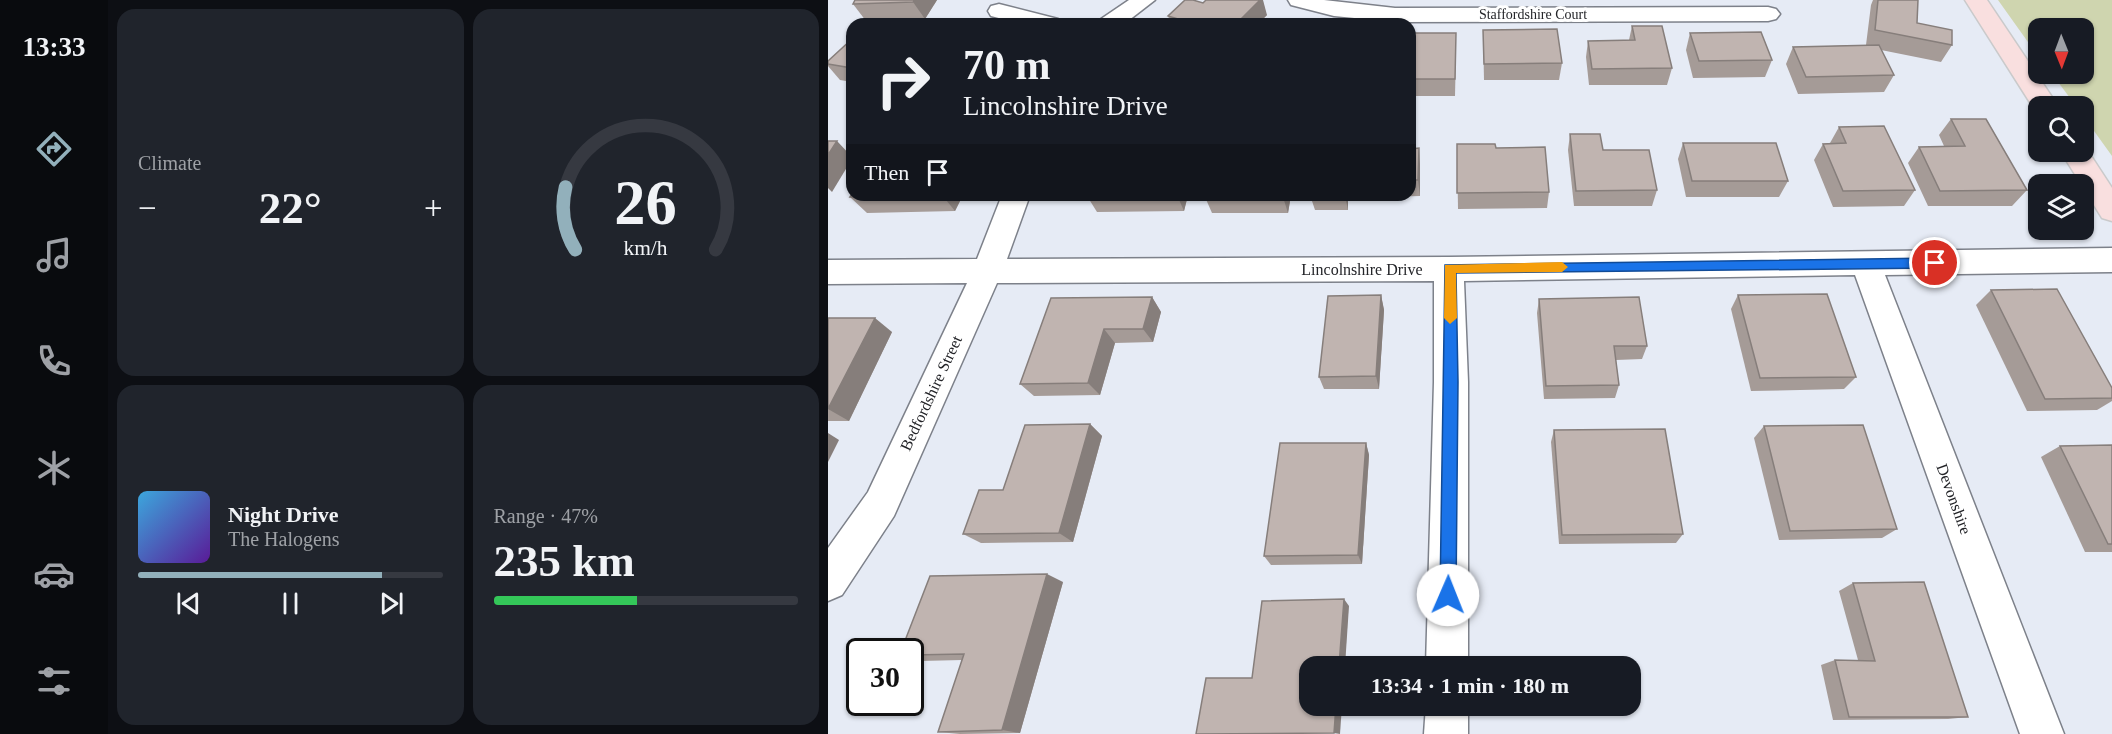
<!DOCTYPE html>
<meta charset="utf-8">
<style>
:root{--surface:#171b24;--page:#20242c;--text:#f1f3f6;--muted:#9ea1a6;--line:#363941;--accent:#92b0bb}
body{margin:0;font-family:"Times New Roman",serif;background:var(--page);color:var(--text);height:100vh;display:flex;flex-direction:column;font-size:22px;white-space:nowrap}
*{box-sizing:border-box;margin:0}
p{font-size:20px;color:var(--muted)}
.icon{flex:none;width:33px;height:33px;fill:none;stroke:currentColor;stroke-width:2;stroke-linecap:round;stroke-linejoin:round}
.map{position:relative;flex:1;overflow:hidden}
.drawer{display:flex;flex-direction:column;gap:9px;padding:9px;background:#0d0f14;width:720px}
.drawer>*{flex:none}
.hud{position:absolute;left:18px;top:18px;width:570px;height:183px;border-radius:18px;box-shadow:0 2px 4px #0004;background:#171b24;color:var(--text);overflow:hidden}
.needle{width:39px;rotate:179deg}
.controls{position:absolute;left:1200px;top:18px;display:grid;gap:12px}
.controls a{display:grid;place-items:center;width:66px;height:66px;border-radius:12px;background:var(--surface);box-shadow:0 2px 4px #0004;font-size:30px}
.speed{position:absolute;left:18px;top:638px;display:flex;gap:12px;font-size:30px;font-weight:700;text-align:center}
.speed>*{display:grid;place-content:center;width:78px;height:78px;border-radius:50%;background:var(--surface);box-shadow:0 2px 4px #0004;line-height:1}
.speed .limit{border:3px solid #111;border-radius:9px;background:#fff;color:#111}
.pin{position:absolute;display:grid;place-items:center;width:51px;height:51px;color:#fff;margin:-26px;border:3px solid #fff;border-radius:50%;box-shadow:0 2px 6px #0007}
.me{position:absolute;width:66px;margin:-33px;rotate:1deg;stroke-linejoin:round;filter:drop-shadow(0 0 4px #0008)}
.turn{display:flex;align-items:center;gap:21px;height:126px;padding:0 18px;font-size:27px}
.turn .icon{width:78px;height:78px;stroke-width:2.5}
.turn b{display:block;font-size:42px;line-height:51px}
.then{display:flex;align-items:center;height:57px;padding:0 18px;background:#0003;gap:12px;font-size:22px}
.big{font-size:45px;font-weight:700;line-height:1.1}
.drawer .tile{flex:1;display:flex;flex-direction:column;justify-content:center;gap:9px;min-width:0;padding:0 21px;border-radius:18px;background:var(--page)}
.drawer .dial{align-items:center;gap:0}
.dial svg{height:156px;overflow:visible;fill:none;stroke:var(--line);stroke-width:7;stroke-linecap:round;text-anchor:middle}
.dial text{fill:var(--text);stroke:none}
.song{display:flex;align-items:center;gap:18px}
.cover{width:72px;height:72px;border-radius:9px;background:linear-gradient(135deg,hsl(200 70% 55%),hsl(270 70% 35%))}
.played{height:6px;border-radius:3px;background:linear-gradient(90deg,var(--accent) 80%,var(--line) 80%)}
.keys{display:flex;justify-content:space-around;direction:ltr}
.heat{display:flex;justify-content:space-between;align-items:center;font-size:33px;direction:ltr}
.charge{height:9px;border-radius:4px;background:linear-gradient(90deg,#34c759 47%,var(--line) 0)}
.drawer .tiles{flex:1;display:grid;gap:9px;grid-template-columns:repeat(2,1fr)}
.trip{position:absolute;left:471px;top:656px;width:342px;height:60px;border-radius:18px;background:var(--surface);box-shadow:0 2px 4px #0004;font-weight:700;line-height:60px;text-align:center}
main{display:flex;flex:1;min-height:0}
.menu{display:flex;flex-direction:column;width:108px;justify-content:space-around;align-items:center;background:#090b0e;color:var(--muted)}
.menu .icon{width:42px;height:42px}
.menu .selected{color:var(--accent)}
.menu b{font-size:27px;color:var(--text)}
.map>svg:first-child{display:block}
.green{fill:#cfd5af}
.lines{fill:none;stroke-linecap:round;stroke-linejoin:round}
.minor-casing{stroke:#7d818a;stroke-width:3}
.major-casing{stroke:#cacacb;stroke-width:3}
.minor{fill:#fff;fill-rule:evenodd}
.major{fill:#f9dfdf;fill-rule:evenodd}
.wall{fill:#a59b97}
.shaded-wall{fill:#867e7b}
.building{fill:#c0b4b0;stroke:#867e7b;stroke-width:1.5}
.route{fill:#1a73e8;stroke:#114b97;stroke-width:1.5}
.slow{fill:#f59e0b}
.labels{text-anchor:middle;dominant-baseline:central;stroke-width:6;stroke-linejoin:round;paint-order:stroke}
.far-street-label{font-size:14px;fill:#232428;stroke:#fff}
.street-label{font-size:16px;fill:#232428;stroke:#fff}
</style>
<main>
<nav class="menu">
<b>13:33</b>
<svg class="icon selected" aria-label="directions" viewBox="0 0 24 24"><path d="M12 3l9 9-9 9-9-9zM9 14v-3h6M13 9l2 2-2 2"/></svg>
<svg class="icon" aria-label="music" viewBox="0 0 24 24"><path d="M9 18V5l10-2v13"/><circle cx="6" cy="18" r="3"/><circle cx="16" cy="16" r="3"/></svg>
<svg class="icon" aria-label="phone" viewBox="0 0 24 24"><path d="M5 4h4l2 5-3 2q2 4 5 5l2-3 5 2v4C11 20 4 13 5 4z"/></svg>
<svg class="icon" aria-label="climate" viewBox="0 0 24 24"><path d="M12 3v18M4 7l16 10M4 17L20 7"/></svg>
<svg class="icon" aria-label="car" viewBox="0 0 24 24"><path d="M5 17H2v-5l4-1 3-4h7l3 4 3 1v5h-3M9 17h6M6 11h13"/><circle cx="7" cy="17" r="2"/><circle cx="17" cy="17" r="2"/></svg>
<svg class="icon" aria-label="filters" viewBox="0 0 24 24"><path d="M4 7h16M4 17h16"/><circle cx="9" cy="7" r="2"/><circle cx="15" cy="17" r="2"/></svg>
</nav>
<section class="drawer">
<div class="tiles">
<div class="tile"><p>Climate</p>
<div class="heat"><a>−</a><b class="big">22°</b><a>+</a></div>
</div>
<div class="tile dial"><svg viewBox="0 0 100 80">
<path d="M14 69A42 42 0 1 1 86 69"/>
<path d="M14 69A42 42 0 0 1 9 37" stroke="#92b0bb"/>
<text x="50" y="56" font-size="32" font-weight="700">26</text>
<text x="50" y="72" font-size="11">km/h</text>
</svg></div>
<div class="tile">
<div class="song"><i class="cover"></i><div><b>Night Drive</b><p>The Halogens</p></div></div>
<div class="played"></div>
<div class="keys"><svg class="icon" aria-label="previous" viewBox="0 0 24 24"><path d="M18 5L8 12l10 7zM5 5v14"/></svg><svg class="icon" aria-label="pause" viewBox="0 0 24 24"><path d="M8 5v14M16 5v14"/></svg><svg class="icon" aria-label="next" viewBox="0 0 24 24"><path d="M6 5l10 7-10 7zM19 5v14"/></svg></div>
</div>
<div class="tile"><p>Range · 47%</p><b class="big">235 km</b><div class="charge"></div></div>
</div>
</section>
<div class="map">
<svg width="1284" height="734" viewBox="0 0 1284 734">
<rect width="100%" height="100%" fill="#e6ebf5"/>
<path class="green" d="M1170 0H1284V156L1256 117V106H1248L1224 74H1256V28H1210V56Z"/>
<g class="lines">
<g class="minor-casing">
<g id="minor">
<path d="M301 0H327L296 24H269L273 19Z"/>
<path d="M460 0H496L567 8 940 7 948 9 952 14 948 19 940 21 567 22 506 16 463 5Z"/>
<path d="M171 4 230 19 234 24H194L163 16 160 11 163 6Z"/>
<path d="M174 195H202L179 259 621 257 1284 248V272L1057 275 1236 734H1192L1027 275 636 281 640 382V666H598L606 382V281L169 283 66 516 14 595 0 601V548L40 492 139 283 0 284V260L149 259Z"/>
<path d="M598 705H640V734H596Z"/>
</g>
</g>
<g class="major-casing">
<g id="major">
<path d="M1137 0H1159L1230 106H1210V113L1208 112Z"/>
<path d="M1256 145 1284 188V221L1274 218 1256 189V184H1253L1233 152H1256Z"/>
</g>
</g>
<use href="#minor" class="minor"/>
<use href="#major" class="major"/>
</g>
<g class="wall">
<path d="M109 0 97 19 38 21 25 4Z"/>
<path d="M1045 0H1090L1089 23 1124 45 1113 62 1053 50 1066 75 1056 92 970 94 958 64 965 47 1038 45 1043 5Z"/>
<path d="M375 3 439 15 430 24H343L340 16Z"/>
<path d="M804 26 844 68 839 85H761L758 57 760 41 801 40Z"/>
<path d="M655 30 734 63 731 80H656Z"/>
<path d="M582 33 628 50 627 96H582Z"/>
<path d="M862 33 944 60 937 77 865 78 858 50Z"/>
<path d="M24 39V82L12 80 0 66V61Z"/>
<path d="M1123 119 1199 190 1184 206H1100L1080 163 1091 147 1116 146 1111 135Z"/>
<path d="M1011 127 1087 190 1076 206 1005 207 986 160 995 144 1002 143Z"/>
<path d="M742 134 775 150 829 190 824 206H746L740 150Z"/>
<path d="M855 143 960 181 951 197H858L850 159Z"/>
<path d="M629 144 668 148 721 192 719 208 630 209Z"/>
<path d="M591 148 592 165V196L520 198V210H487L482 195H582V149Z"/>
<path d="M135 195 127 211 39 213 22 197Z"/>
<path d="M360 195 356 211 269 212 259 196Z"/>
<path d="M378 195H463L460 213H384L377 197Z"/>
<path d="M1163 290 1284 388V401L1269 410 1199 411 1148 305Z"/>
<path d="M553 295 556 310 551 389H496L491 377Z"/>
<path d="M910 295 1028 377 1016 389 923 391 903 309Z"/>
<path d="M324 297 333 312 325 342 287 343 272 395 206 396 192 384Z"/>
<path d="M711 299 819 346 814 359 788 360 791 385 787 398 716 399 709 313Z"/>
<path d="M0 318 64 332 21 421H0Z"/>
<path d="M262 424 274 436 245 542 153 543 135 534 175 490Z"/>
<path d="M936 426 1069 529 1054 538 951 540 926 438Z"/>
<path d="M726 430 855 534 848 543 731 544 723 442Z"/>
<path d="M538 443 541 455 534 564 443 565 436 556Z"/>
<path d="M1284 445V552H1257L1213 457 1232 446Z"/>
<path d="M235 582 192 733 132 734 110 732 134 660 93 661 82 658V651Z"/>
<path d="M1025 583 1140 717 1120 719 1005 720 993 665 1007 660H1030L1011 591Z"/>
</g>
<g class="shaded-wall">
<path d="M87 0H109L97 19 85 2Z"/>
<path d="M432 0H435L439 15 430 24H408Z"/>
<path d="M9 141 24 157V159L4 192 0 188V155Z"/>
<path d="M591 148 592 165V196L590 180Z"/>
<path d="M114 195H135L127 211Z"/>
<path d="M349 195H360L356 211Z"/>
<path d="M455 195H463L460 213 455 197Z"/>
<path d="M517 195H520V210Z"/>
<path d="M553 295 556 310 551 389 548 376Z"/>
<path d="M324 297 333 312 325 342 315 329Z"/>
<path d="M47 318 64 332 21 421 0 409Z"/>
<path d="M276 329 287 343 272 395 260 383Z"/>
<path d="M262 424 274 436 245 542 231 533Z"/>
<path d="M0 433 11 440 0 462Z"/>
<path d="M538 443 541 455 534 564 530 555Z"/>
<path d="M219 574 235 582 192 733 174 730Z"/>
<path d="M516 599 521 606 517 666H511Z"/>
<path d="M508 705H514L512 734 506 733Z"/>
</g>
<g class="building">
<path d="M27 0H87L85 2 25 4Z"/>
<path d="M357 0H365L375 3 378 0H432L408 24H361L363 23 340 16Z"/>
<path d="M1050 0H1090L1089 23 1124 30V45L1047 30Z"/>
<path d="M804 26H834L844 68 764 69 760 41 807 40Z"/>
<path d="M729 29 734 63 656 64 655 30Z"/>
<path d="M933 32 944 60 871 61 862 33Z"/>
<path d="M582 33H628L627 79H582Z"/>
<path d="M24 39V68L0 64V61Z"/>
<path d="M1051 45 1066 75 978 77 965 47Z"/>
<path d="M1123 119H1158L1199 190 1112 191 1091 147 1137 146Z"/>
<path d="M1056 126 1087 190 1015 191 995 144 1018 143 1011 127Z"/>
<path d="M742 134H772L775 150H821L829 190 748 191Z"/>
<path d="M0 141H9L0 155Z"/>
<path d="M855 143H948L960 181H864Z"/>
<path d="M629 144H667L668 148 717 147 721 192 629 193Z"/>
<path d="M591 148 590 180H582V149Z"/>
<path d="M24 194V195H114L22 197Z"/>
<path d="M260 195H340L259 196Z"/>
<path d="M378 195H455V197H377Z"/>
<path d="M1229 289 1284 388V398L1217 399 1163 290Z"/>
<path d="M999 294 1028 377 932 378 910 295Z"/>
<path d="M553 295 548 376 491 377 500 296Z"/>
<path d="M324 297 315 329H276L260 383 192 384 223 298Z"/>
<path d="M811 297 819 346H786L791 385 718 386 711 299Z"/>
<path d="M0 318H47L0 409Z"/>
<path d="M262 424 231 533 135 534 151 490H175L197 425Z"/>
<path d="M1035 425 1069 529 962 531 936 426Z"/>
<path d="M837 429 855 534 734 535 726 430Z"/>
<path d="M452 443H538L530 555 436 556Z"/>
<path d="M1284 445V544H1280L1232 446Z"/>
<path d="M219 574 174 730 110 732 136 654 82 655V651H73L102 576Z"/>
<path d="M1096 582 1140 717H1021L1007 660 1047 661 1025 583Z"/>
<path d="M516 599 511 666H482V705H508L506 733 368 734 378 678H424L434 601Z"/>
</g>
<path class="route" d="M1107 258 1113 263 1107 268 628 273 630 382 628 595 626 601 620 603 614 601 612 595 617 265Z"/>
<path class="slow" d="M734 262 740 267 734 272 628 273 629 318 622 324 616 318 617 265Z"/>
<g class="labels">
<g class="far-street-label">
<text x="705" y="14">Staffordshire Court</text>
</g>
<g class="street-label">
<text x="534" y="269">Lincolnshire Drive</text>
<text transform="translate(103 393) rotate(-65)">Bedfordshire Street</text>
<text transform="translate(1126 499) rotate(70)">Devonshire</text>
</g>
</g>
</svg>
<div class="controls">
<a><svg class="needle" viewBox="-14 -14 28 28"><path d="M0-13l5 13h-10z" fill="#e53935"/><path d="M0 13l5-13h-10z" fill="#9ea1a6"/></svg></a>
<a><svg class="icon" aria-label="search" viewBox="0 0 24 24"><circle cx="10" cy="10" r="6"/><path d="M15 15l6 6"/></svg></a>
<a><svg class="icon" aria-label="layers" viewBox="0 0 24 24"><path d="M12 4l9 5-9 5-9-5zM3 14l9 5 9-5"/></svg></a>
</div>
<div class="speed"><div class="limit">30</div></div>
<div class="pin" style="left:1107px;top:263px;background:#d93025"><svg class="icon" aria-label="arrive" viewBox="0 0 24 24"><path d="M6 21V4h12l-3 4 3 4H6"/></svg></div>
<svg class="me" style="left:620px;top:595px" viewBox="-20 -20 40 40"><circle r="19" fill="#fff"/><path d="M0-13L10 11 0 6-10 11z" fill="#1a73e8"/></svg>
<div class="trip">13:34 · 1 min · 180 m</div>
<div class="hud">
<div class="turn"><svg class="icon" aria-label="right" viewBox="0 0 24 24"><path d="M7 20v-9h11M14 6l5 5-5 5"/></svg><div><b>70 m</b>Lincolnshire Drive</div></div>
<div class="then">Then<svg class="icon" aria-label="arrive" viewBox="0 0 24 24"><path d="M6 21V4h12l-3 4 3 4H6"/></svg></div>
</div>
</div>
</main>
